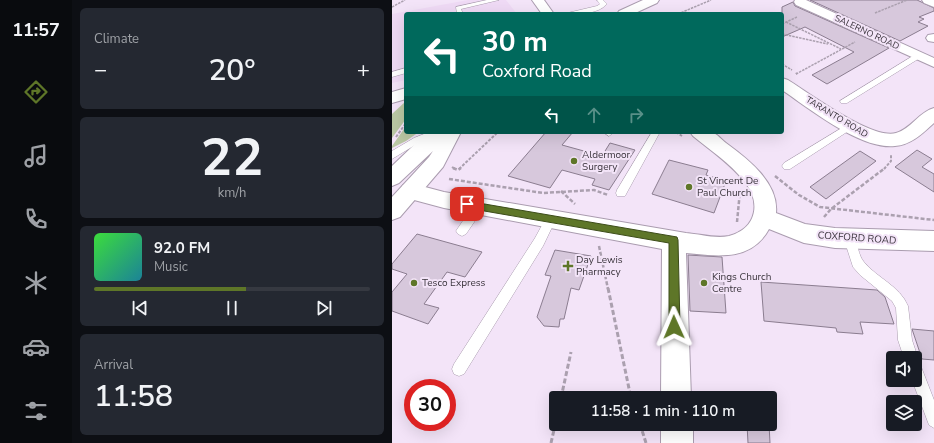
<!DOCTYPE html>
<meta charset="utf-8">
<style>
:root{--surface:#171b24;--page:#242831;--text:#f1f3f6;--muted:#9ea1a6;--line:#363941;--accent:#5e7628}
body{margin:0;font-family:"Nunito Sans",sans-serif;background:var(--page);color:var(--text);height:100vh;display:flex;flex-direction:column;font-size:15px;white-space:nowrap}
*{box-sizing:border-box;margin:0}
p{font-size:13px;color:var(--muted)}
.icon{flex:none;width:22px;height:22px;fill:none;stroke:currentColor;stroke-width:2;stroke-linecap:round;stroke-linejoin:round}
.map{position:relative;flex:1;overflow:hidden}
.drawer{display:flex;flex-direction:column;gap:8px;padding:8px;background:#0d0f14;width:320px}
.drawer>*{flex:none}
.top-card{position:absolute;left:12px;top:12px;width:380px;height:122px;border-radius:4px;box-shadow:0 4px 16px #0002;background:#00695c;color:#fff;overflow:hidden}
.fabs{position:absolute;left:494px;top:351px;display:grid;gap:8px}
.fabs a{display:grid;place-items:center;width:36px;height:36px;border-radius:4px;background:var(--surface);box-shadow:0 4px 16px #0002;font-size:20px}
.speed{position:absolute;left:12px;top:379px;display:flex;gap:8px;font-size:20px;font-weight:700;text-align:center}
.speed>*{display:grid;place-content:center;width:52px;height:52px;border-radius:50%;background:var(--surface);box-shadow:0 4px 16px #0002;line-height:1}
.speed .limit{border:6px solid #d22;background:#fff;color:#111}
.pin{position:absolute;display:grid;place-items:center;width:34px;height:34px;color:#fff;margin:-17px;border-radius:8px;box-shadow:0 2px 6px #0006}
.me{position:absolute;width:44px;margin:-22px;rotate:359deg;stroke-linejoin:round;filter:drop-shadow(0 0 3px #0008)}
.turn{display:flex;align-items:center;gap:14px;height:84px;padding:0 12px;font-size:18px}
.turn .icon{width:52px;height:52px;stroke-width:2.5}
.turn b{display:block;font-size:28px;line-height:34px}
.lanes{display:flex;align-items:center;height:38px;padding:0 12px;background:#0003;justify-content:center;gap:20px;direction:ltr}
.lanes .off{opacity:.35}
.big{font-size:30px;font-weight:600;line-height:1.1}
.drawer .tile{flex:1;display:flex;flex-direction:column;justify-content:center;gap:6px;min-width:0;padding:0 14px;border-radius:6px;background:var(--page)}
.drawer .dial{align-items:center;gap:0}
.dial b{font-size:52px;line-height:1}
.song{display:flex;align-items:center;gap:12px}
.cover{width:48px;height:48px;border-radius:6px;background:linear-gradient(135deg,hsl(120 70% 55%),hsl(190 70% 35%))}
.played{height:4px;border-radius:2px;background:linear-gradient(90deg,var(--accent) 55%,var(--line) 55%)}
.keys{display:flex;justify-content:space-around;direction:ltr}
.heat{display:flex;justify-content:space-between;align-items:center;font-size:22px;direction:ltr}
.trip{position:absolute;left:157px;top:391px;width:228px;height:40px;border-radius:4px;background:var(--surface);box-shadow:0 4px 16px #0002;font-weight:600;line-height:40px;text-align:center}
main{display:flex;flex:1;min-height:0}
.tabs{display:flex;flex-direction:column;width:72px;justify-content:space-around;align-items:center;background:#090b0e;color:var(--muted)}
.tabs .icon{width:28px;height:28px}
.tabs .selected{color:var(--accent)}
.tabs b{font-size:18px;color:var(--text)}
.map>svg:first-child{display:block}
.built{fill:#efdaf5}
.green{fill:#bac8a4}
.building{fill:#d7c8dc;stroke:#8b7d90}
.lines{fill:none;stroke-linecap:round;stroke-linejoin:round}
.service-casing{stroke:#aa9caf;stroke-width:1}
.minor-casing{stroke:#aa9caf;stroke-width:2}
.tertiary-casing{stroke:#aa9caf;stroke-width:2}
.path-far3{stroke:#aba0af;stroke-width:1.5;stroke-dasharray:2.5 1;stroke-linecap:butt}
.path-far2{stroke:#aba0af;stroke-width:2;stroke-dasharray:3 1.5;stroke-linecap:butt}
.path-far1{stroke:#aba0af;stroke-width:2.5;stroke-dasharray:4 2;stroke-linecap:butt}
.path{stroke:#aba0af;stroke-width:3;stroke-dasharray:5 2.5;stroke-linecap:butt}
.service{fill:#fff;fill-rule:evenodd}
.minor{fill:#fff;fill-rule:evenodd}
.tertiary{fill:#fff;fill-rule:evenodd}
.route{fill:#5e7628;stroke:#3d4d1a}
.poi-dot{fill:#5e7628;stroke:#f3e4f8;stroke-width:1.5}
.labels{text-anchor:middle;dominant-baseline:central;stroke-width:4;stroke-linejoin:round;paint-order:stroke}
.far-street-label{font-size:9px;fill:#3b353d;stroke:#f3e4f8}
.poi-label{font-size:10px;fill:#3b353d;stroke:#f3e4f8;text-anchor:start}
.street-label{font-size:10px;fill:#3b353d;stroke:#f3e4f8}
</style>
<main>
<nav class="tabs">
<b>11:57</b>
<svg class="icon selected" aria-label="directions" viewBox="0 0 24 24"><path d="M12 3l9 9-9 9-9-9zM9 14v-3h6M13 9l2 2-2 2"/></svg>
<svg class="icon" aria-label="music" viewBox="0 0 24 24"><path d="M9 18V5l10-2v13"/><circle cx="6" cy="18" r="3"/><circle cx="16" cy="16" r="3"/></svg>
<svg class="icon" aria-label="phone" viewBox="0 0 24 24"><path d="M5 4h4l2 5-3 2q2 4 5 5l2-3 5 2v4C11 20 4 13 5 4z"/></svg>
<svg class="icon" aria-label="climate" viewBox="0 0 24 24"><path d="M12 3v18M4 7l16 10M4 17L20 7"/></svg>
<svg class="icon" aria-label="car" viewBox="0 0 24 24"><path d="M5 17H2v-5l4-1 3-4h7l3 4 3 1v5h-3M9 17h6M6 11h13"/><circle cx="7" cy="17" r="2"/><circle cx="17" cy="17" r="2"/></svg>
<svg class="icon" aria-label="filters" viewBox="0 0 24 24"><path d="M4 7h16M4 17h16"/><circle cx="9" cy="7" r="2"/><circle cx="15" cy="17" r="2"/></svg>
</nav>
<section class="drawer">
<div class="tile"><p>Climate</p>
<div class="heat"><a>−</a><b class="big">20°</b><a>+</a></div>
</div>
<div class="tile dial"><b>22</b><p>km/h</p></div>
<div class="tile">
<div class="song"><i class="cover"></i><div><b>92.0 FM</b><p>Music</p></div></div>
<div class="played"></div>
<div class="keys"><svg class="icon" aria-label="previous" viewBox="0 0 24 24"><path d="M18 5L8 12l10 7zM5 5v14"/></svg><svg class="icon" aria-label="pause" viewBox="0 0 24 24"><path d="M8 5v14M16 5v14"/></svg><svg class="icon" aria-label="next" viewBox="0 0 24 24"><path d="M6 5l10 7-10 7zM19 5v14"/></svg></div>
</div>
<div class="tile"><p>Arrival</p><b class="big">11:58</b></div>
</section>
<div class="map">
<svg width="542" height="443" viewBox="0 0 542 443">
<rect width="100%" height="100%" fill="#f3e4f8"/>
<path class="built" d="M76 0H114L125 14H14V80L0 83V14Z"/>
<g class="green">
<path d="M14 101V119L0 138V114Z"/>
<path d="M14 126V132H27L14 141 0 148V146Z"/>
</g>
<g class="building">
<path d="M418 0H525L542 8V11L527 17 532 19 526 22 536 26 508 41Z"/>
<path d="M401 2 403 6 497 48 435 84 420 75 462 52 413 27 390 37V7Z"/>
<path d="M154 132H181L170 145 210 156 218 143 243 150 217 190 200 185 203 179 170 170 158 188 116 176Z"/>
<path d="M525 150 540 159 530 167 542 174V192L503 167Z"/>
<path d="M468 151 484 161 434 199 418 187Z"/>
<path d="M277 160 316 170 314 175 334 181 322 213 260 194Z"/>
<path d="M25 234 90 252 73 277 55 272 32 304 47 308 36 324 0 311V292L15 274 0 269V264Z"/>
<path d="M163 250 199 256 187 290 179 288 172 319H168L167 327 152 326 145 317 159 276 153 275Z"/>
<path d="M296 255 330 257 334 313 298 311Z"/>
<path d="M369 282 485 290 493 297 502 324 468 322 471 334 445 332 444 328 372 321Z"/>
<path d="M520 329 542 331V360L530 359Z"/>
<path d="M355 424H377L378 443H356Z"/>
</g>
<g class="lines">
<g class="service-casing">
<g id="service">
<path d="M95 0H107L69 9 71 14H65L64 7Z"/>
<path d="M205 0H211L215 4C205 15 185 14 171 14L205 6 208 4Z"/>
<path d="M524 54H527L531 56 455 103H449L448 101Z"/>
<path d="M14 68V73L0 77V72Z"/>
<path d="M458 123 461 124 462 126 461 128 398 169H392L390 166 392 163Z"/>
<path d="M37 132H50L49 134 28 142 0 159V151L22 138Z"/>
<path d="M211 132H221V133L217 136Z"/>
<path d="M260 132H268L233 196H225L224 193 225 190Z"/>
<path d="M87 202 91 203 92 206 91 209 74 234 70 236 66 234 64 231 66 228 83 203Z"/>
<path d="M159 214 163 216 164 219 151 246 72 374 67 376 62 374 60 369 62 364 143 238 155 216Z"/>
<path d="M458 234 462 236C466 244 466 255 472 262 485 278 508 286 516 306L520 340 526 358 524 362 528 364 542 400V428L537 425 520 380H523V358H512L506 340 504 308 500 301 468 275 461 267 452 239 454 236Z"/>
</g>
</g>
<g class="minor-casing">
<g id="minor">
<path d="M403 0H414L542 58V67L404 5 402 2Z"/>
<path d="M530 0H542V7L532 3Z"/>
<path d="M542 34V42L536 41 534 38 536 35Z"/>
<path d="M390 78 396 80C417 93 480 140 504 133 519 129 527 112 542 108V123C531 133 519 145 503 146 469 150 418 109 390 90Z"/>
<path d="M298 132C304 132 314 130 320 132 325 134 330 140 334 143 356 159 387 183 384 213L413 224 443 228 542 231V251L443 248 412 243 377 229C359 262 325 256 294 253L299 398H269L270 249 52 208 11 197 8 191 11 185 18 183 52 192 294 233C308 234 323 239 337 236 366 228 369 201 352 181 338 163 318 150 301 136Z"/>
<rect x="269" y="424" width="32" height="19"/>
</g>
</g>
<g class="tertiary-casing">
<g id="tertiary">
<path d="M140 0H152L162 14H150Z"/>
<path d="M251 0H267L265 3 241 14H225L227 11Z"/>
<path d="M14 88V99L0 103V92Z"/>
<path d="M41 132H69L51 167 8 217 0 220V197L37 157 41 151 7 183 0 186V166L23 144Z"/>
</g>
</g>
<g class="path-far3">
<path d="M0 7 13 0"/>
<path d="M483 13 515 0"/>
<path d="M286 14 319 0"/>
<path d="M394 22 449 49"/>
<path d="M390 24 405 17"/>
<path d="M390 34 436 44"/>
<path d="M390 64 400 70"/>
<path d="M404 74 463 42"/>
</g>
<g class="path-far2">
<path d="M404 74 405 73"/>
<path d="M284 132 290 136"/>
<path d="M4 137 14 123"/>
<path d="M60 167 63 169"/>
<path d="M67 169 106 132"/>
<path d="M492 169 499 161V154"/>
</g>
<g class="path-far1">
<path d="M61 168 66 170 69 168"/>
<path d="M383 176 407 195 428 207 542 220"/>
<path d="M57 179 151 193 202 190 216 195"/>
<path d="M169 191 183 204"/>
<path d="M432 217 439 209 493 168"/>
<path d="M345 222 348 191"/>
<path d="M207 246 216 289"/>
</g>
<g class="path">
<path d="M216 288 239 398"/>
<path d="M169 398 179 352"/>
<path d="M248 424 254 443"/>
<path d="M159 443 164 421"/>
</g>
<use href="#service" class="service"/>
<use href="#minor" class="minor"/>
<use href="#tertiary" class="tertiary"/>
</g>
<path class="route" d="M75 201 285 237 286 240 288 327 286 331 282 332 278 331 277 327V243L75 208 71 204Z"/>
<g class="poi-dot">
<circle cx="182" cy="161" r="4"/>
<circle cx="297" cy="187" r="4"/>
<path d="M174 260h4v4h4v4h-4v4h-4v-4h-4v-4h4z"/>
<circle cx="22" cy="283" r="4"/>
<circle cx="312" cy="283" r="4"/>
</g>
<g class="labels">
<g class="far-street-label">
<text transform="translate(475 32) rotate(25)">SALERNO ROAD</text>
<text transform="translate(445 117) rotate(31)">TARANTO ROAD</text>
</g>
<g class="poi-label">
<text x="190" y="155">Aldermoor<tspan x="190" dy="12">Surgery</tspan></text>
<text x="305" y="181">St Vincent De<tspan x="305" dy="12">Paul Church</tspan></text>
<text x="184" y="260">Day Lewis<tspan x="184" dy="12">Pharmacy</tspan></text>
<text x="320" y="277">Kings Church<tspan x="320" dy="12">Centre</tspan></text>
<text x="30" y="283">Tesco Express</text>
</g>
<g class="street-label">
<text transform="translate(465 238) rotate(4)">COXFORD ROAD</text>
</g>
</g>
</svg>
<div class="fabs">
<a><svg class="icon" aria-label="sound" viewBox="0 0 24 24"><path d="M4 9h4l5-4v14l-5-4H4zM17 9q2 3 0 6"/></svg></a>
<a><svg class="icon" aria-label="layers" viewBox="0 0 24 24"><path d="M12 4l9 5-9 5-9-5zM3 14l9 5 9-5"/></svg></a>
</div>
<div class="speed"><div class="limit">30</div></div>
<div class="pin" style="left:75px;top:204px;background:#d93025"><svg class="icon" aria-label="arrive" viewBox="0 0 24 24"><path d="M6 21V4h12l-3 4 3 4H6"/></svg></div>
<svg class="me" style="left:282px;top:327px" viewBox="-20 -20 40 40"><path d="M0-17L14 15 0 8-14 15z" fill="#5e7628" stroke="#fff" stroke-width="4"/></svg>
<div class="trip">11:58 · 1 min · 110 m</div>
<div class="top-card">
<div class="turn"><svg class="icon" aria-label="left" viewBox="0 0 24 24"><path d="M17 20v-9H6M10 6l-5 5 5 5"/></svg><div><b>30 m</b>Coxford Road</div></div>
<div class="lanes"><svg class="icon" aria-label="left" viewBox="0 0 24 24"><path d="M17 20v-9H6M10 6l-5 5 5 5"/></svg><svg class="icon off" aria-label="ahead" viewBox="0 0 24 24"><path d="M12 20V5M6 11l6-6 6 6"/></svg><svg class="icon off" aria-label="right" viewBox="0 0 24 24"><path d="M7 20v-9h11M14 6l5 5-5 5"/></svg></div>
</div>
</div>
</main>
